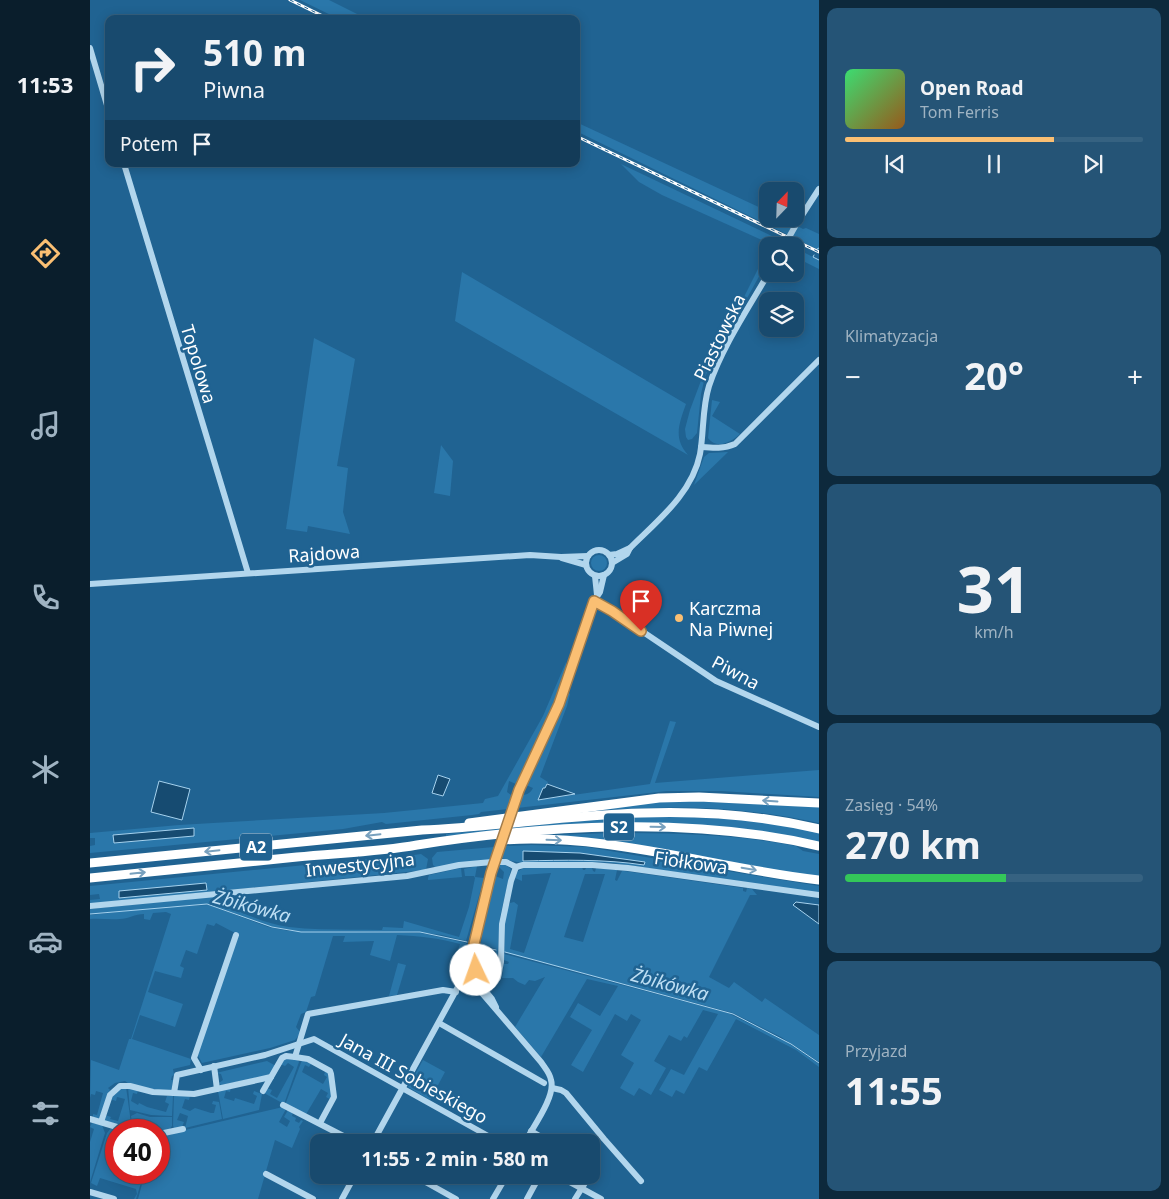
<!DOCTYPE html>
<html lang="pl">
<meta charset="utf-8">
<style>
:root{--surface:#184a6e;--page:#255476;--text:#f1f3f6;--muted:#9fb3c2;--line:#366281;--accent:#fabf73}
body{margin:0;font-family:"Noto Sans",sans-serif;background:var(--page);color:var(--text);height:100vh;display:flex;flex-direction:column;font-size:19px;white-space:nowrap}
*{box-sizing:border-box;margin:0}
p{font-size:16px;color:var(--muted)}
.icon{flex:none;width:28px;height:28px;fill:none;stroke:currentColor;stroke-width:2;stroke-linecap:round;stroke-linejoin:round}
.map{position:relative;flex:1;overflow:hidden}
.details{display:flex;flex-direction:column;gap:8px;padding:8px;background:#0d293c;width:350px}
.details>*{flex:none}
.top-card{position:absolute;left:15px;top:15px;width:475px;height:152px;border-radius:10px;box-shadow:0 2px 12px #0003,0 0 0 1px var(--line);background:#184a6e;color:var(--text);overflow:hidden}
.needle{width:32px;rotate:23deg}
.tools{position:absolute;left:669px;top:182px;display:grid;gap:10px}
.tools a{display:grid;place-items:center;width:45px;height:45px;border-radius:10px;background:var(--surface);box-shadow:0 2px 12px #0003,0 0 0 1px var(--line);font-size:25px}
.speed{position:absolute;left:15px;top:1119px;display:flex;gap:10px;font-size:25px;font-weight:700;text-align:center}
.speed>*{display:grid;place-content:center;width:65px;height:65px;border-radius:50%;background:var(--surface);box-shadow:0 2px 12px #0003,0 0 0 1px var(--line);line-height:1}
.speed .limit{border:8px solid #d22;background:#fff;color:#111}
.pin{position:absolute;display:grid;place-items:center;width:42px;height:42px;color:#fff;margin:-51px -21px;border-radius:50% 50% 50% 0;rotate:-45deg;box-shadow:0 0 5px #0007}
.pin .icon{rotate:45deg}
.me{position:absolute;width:55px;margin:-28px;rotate:357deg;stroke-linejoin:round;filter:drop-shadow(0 0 4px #0008)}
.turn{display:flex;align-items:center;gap:18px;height:105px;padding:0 15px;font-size:22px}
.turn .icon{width:65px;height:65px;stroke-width:2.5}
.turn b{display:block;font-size:35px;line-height:42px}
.then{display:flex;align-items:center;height:48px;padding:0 15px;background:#0003;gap:10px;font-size:19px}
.big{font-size:38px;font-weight:700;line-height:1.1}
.details .widget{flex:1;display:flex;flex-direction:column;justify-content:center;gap:8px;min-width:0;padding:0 18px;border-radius:10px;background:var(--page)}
.details .dial{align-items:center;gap:0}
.dial b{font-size:65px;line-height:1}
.song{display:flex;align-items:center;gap:15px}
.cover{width:60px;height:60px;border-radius:8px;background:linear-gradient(135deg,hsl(140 70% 55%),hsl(30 70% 35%))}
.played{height:5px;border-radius:2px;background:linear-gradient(90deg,var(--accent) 70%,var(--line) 70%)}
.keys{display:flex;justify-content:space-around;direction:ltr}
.heat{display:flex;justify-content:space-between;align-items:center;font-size:28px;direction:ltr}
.charge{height:8px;border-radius:4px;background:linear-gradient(90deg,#34c759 54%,var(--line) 0)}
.trip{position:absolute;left:220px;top:1134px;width:290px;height:50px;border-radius:10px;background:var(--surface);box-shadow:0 2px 12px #0003,0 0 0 1px var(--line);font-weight:700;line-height:50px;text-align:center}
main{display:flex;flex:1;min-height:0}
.dock{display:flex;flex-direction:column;width:90px;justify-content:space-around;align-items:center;background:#0a1e2c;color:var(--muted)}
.dock .icon{width:35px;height:35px}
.dock .selected{color:var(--accent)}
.dock b{font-size:22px;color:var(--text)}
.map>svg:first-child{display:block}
.green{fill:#2a77aa;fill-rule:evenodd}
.water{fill:#164b71;stroke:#a6d2ee}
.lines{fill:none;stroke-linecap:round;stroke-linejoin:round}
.stream{stroke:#a6d2ee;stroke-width:1}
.minor{stroke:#b2d6ed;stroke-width:6}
.highway{stroke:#fff;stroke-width:9}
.rail-casing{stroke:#fff;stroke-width:3}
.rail{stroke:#206392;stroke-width:1;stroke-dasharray:4;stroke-linecap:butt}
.minor-bridge{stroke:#b2d6ed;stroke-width:6}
.oneway{stroke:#79a1be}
.route-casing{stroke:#a27c4b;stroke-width:12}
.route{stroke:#fabf73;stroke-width:9}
.poi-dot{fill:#fabf73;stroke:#206392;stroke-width:2}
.labels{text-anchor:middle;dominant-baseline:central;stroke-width:5;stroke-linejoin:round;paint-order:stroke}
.shield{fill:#206392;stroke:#bcd0de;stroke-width:1}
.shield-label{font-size:16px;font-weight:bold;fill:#fff}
.street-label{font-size:18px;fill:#fff;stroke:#206392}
.poi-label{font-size:18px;fill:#fff;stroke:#206392;text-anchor:start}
.water-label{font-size:19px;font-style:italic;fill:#bedff4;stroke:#206392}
</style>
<main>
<nav class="dock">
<b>11:53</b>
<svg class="icon selected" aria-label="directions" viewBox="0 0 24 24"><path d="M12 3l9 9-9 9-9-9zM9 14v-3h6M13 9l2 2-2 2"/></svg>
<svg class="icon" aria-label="music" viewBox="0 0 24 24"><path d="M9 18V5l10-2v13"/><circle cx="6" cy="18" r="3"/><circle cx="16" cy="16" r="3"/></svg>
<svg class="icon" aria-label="phone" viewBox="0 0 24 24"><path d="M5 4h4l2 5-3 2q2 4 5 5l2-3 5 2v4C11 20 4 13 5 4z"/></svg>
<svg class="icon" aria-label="climate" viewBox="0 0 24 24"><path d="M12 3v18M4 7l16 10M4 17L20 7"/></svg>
<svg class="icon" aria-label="car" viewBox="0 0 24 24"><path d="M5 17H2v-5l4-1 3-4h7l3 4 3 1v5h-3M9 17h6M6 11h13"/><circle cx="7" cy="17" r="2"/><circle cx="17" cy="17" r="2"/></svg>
<svg class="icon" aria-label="filters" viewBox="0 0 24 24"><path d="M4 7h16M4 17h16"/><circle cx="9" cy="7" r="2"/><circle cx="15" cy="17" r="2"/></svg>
</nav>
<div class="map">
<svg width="729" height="1199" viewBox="0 0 729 1199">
<rect width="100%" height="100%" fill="#206392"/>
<g class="green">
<path d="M210 0H239L277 19H249Z"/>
<path d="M486 122 677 211 678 219H694L713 229 716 228 729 234V250L486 131Z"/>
<path d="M531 164 688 239 685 246 572 195 549 182Z"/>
<path d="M705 248 729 260V269L705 257Z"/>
<path d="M676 253 677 254V262L621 363 615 377 611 394 607 433 602 439 598 440 596 437 595 429 600 410 618 362 643 319Z"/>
<path d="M372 272 596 404C589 424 583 438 598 455L365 321Z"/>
<path d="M224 338 265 359 247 466 258 468 253 512 260 534 218 526 217 532 196 529Z"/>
<path d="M622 400 630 402 622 416 650 434C641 442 627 450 618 438Z"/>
<path d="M351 445 363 461 360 496 344 493Z"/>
<path d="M638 452 604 485 614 457 619 453Z"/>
<circle cx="509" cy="563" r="8"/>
<path d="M476 662C476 693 440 755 426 784L419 781 417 792 421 795C430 795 439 797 443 788L436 785 470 714 478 692 480 694 477 706 450 777 458 782 448 800 560 784 580 721 586 722 565 783 729 770V797L631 791H577L391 812 389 814 382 815 296 824 292 822 253 829 0 853V846L5 845V838H0V833L89 825 294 813 393 803 395 799 408 796 453 716ZM104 829V836L24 843 23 835Z"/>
<path d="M597 801 729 807V823C643 804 566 805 479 813L542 803Z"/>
<path d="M579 816 660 820 729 832V842L654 829H433L356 836V834L508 819Z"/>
<path d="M520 833C583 833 645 834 706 846L713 851 729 854V877L466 837V835Z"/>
<path d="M442 845 497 847 626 869V875L631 870 729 886V893L523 863C493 861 463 866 433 863 426 862 418 860 411 858L415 846ZM433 851 490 853 555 863 493 859 434 861Z"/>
<path d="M404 847 400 860 346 868 343 865 342 858 347 852Z"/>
<path d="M331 854 338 859 336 870 0 904V900L10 899 9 894 0 895V886L288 858 290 860Z"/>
<path d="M414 864 421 869 410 917 407 963 406 970 400 975C390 969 389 960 390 949L406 954V949L393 945V944L391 943 394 921 403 881 405 876 413 879 414 872 408 866Z"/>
<path d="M387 866 385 877 394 878 376 941 352 935 327 932 207 931 178 926 120 904 59 908 119 905 178 927 199 931 331 933 376 943 377 961 379 974 374 982 378 973 364 962 370 944C349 938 329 936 307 935L300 961 280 955 284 941 253 942 255 936H243L225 996 221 997 216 1012 211 1014 206 1027 211 1033 205 1040 180 1048 112 1063 107 1054 145 933 126 923 124 926 117 924 107 954 96 950 90 966 94 968 91 978 65 971 58 992 93 1004 85 1027 50 1015 42 1039 101 1059 100 1065 83 1069 84 1075 82 1076 81 1080H83L82 1090C67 1090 47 1091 35 1081L25 1083 18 1088 20 1090 9 1119 3 1117V1114L7 1115 13 1093 6 1091 5 1095 1 1094 0 1098 1 1060 29 1070 39 1039H41L81 914 76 912 63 913 60 920 54 919V914C45 914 38 919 30 919 20 920 10 918 0 919V915L45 910 0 914V909L129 896 130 902C152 913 175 924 199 927 230 931 262 929 292 930L293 927 313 928 314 921 369 937 379 907 385 878 384 876H375L374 869Z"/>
<path d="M492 867 493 870H495L496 868H502L503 871 505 872 506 868 527 870 525 880 527 881 532 871H534L653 888V891L656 892 657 888 662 889 667 895H660L619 977 639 988 644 982 672 1002 675 998 729 1035V1062L691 1037 643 1013 414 952C416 935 412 918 420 903L424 902 428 905 420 949 434 953 461 873 432 875V881L425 878 428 871 434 868ZM495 874H515L493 942 474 937Z"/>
<path d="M371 868 372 877 338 880V878L339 875Z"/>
<path d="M414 954 638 1013 695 1041 729 1064V1067L706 1050 646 1019 617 1071 609 1067 594 1094 586 1090 582 1097 569 1090 581 1069 594 1075 628 1014 613 1010 597 1038 594 1036 591 1041 579 1035 564 1061 576 1068 561 1095 549 1088 544 1096 530 1088 544 1063 531 1055 551 1020 541 1014 537 1021 525 1014 493 1072 481 1065 502 1030 480 1017 488 1003 510 1016 528 986 497 979 451 1057 425 1027 455 977 445 981 439 980 435 985 428 982 423 978H412L414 964H418L419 962 414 960Z"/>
<path d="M308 963 316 965 307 995 299 996Z"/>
<path d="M196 1058 208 1060 209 1062 194 1104 174 1093 177 1088 182 1090 180 1094 187 1098 204 1067 198 1063 195 1066 190 1064Z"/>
<path d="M212 1060 218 1061 221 1064 219 1067 215 1065 212 1072 233 1084 237 1077 234 1075 235 1072H238L242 1095 240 1099 236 1097 238 1093 231 1089 215 1116 195 1105Z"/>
<path d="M333 1060 355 1072 340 1100 318 1087Z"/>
<path d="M177 1061 186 1066 181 1075 131 1085 129 1083 133 1080 131 1074 126 1073Z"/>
<path d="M36 1087 42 1130 15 1122V1115L21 1117 20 1119 28 1121 35 1099 27 1097 26 1101 20 1099 27 1090Z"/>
<path d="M38 1087 48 1090 47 1094 43 1093 41 1101 48 1105 49 1103 57 1107 76 1112 79 1104 75 1102 77 1096H83L82 1116 61 1115 40 1110Z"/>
<path d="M141 1087 140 1092 136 1091 134 1098 144 1101 145 1098 164 1104 167 1096 163 1094 164 1091 172 1094 169 1110 133 1119 128 1091Z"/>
<path d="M84 1096H100L99 1100 95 1099 92 1108 100 1111 105 1108 121 1113H124L126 1105 122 1104 123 1101 129 1102 132 1119 95 1128 98 1116 90 1113 87 1120 94 1122 92 1127 84 1129 83 1125Z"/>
<path d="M193 1107 196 1109 189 1122 197 1127 200 1121 194 1117 198 1110 203 1112 202 1116 206 1118 205 1121 209 1123 211 1120 213 1121 209 1127 210 1129 202 1148 185 1140 168 1199H48L55 1173 69 1172V1149L73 1150 76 1138 74 1135Z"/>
<path d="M47 1113 60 1117H82V1126L79 1130 69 1131V1130H43L41 1116Z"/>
<path d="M2 1123 12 1125 15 1133 0 1182V1142L4 1129 0 1127Z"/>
<path d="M21 1128 26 1130 25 1135 22 1134 19 1142 26 1144V1172L54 1173 46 1199H44L47 1194 46 1189 10 1178 7 1186 1 1183 17 1133Z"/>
</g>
<g class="water">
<path d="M348 775 360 779 353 796 342 793Z"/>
<path d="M69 781 100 789 92 820 61 812Z"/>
<path d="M457 784 485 794 448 800 453 788H455Z"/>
<path d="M104 828V836L24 843 23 835Z"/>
<path d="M433 851 490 853 555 862 554 865C514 859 474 860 433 861Z"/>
<path d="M116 883 117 890 29 898V891Z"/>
<path d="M706 902 729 905V924L703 905Z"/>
</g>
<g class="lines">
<g class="stream">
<path d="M727 249 729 248"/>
<path d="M724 255 723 257 729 260"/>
<path d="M0 914 117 904 182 927 211 932H330L377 942"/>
<path d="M393 947 406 950"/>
<path d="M415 952 643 1014 701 1044 729 1063"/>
</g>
<g class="minor">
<path d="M0 48 19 112"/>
<path d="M34 164 158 573"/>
<path d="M707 223 729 189"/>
<path d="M611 447C623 448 634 449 645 444L729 360"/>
<circle cx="509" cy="563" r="13"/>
<path d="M519 555 527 554 540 548"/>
<path d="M472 558 496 565"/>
<path d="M522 563 537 554 540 548C567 521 602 494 610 454 614 432 612 408 619 386 632 347 658 309 678 274"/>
<path d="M505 576 507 595"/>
<path d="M0 584 440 555 471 557 498 556"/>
<path d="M504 601 522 611 626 681 729 727"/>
<path d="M429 790 467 708 504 601 510 592 514 575"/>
<path d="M426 867 433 865H502L538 868 729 895"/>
<path d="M401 872C393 896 382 936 384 961 385 972 391 982 391 992L451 1062C455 1068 460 1073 461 1080 466 1096 443 1127 435 1142"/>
<path d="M0 906 317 876 369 865 402 862H416L426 867"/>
<path d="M387 974 397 978 408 973"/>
<path d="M391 986H400L408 978 411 962 412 924 421 881 426 867"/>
<path d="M392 987 402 999 406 1007"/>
<path d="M349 1023 454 1083"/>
<path d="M205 1057 218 1059 240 1071 241 1074 244 1097 230 1123"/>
<path d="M124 1066 127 1089"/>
<path d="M111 1070 104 1058 146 935"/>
<path d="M462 1088 471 1090 476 1093 514 1139 551 1181"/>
<path d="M173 1091 192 1058 196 1056 205 1057 218 1014 353 990 366 992"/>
<path d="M84 1093 104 1094 181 1077"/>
<path d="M193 1105 265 1142"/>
<path d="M0 1119 37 1130"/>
<path d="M11 1122 20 1095 30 1086H40L63 1092 84 1093 87 1075 175 1055 224 1039 409 1142"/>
<path d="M441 1131 460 1142"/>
<path d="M69 1134 93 1129"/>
<path d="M283 1142 375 974"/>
<path d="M501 1166 503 1169 501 1172"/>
<path d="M176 1174 223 1199"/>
<path d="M323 1175 366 1199"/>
<path d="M467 1175 511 1199"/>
<path d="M0 1192 24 1199"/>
<path d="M252 1199 265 1175"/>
<path d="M403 1199 417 1175"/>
<path d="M437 1199 450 1175"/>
<path d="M485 1199 500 1175"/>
</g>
<g class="highway">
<path d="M379 823 569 798 609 797 729 803"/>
<path d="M413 840C520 833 624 868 729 880"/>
<path d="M0 863 332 830C405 827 478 815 552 813 611 811 671 815 729 829"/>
<path d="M0 878C69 871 138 864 207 857 247 853 288 852 327 845 454 825 603 816 729 846"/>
</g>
<g class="rail-casing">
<g id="rail">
<path d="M200 0 239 19"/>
<path d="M486 136 729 252"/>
</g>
</g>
<use href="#rail" class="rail"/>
<g class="minor-bridge">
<path d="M694 246 707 223"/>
<path d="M401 872 429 790"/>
</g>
</g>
<defs><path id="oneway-shaft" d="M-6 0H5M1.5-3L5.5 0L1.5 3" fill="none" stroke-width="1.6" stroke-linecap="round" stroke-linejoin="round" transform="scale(1.25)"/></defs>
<g class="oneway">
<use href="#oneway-shaft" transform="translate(680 801) rotate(-176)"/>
<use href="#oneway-shaft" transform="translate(568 827) rotate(1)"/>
<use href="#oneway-shaft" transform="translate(283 835) rotate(174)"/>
<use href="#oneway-shaft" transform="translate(464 840) rotate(2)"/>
<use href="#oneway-shaft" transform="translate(122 851) rotate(174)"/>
<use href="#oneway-shaft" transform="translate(659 869) rotate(10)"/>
<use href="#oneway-shaft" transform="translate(48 873) rotate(-6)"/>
</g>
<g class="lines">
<g class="route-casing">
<path id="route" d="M386 970 384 944 401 873 429 790 469 704 504 601 522 611 551 631"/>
</g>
<use href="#route" class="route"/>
</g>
<circle class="poi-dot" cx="589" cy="618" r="5"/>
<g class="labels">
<g class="shield">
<rect x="514" y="813.5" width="30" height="27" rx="4"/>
<rect x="150" y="833.5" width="32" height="27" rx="4"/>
</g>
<g class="shield-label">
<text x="529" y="827">S2</text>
<text x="166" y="847">A2</text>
</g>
<g class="street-label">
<text transform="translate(629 337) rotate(-64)">Piastowska</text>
<text transform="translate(109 364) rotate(73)">Topolowa</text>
<text transform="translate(234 553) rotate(-4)">Rajdowa</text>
<text transform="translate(646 672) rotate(28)">Piwna</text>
<text transform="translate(601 862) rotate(8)">Fiołkowa</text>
<text transform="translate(270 864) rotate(-6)">Inwestycyjna</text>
<text transform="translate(324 1078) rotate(29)">Jana III Sobieskiego</text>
</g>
<g class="poi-label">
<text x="599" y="608">Karczma<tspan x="599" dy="21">Na Piwnej</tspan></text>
</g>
<g class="water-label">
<text transform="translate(162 906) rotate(15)">Żbikówka</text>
<text transform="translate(580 984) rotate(15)">Żbikówka</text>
</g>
</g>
</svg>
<div class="tools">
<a><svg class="needle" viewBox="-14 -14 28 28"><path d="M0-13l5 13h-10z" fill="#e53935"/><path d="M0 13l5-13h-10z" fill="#9fb3c2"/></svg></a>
<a><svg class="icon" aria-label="search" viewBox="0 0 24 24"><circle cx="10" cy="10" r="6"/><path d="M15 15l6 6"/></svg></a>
<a><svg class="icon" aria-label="layers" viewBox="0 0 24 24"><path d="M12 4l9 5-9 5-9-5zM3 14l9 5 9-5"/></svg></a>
</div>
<div class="speed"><div class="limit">40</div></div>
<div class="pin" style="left:551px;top:631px;background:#d93025"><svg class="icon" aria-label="arrive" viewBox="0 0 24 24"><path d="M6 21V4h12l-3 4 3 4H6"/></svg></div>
<svg class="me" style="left:386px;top:970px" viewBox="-20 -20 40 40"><circle r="19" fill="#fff"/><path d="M0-13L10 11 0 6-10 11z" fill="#fabf73"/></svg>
<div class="trip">11:55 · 2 min · 580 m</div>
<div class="top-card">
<div class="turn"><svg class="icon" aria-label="right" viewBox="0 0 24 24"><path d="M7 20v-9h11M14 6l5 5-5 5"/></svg><div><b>510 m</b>Piwna</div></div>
<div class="then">Potem<svg class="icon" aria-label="arrive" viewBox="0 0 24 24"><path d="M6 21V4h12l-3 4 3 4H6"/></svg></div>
</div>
</div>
<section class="details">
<div class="widget">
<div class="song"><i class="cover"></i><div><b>Open Road</b><p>Tom Ferris</p></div></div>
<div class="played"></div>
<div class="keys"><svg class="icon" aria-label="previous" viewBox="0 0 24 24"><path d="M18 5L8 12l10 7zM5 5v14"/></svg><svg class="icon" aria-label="pause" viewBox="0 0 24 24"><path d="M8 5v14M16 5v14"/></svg><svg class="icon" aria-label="next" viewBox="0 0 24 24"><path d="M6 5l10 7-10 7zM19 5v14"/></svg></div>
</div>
<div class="widget"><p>Klimatyzacja</p>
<div class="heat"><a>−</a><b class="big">20°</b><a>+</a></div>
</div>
<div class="widget dial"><b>31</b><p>km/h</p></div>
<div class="widget"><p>Zasięg · 54%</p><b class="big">270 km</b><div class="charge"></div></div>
<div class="widget"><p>Przyjazd</p><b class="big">11:55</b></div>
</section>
</main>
